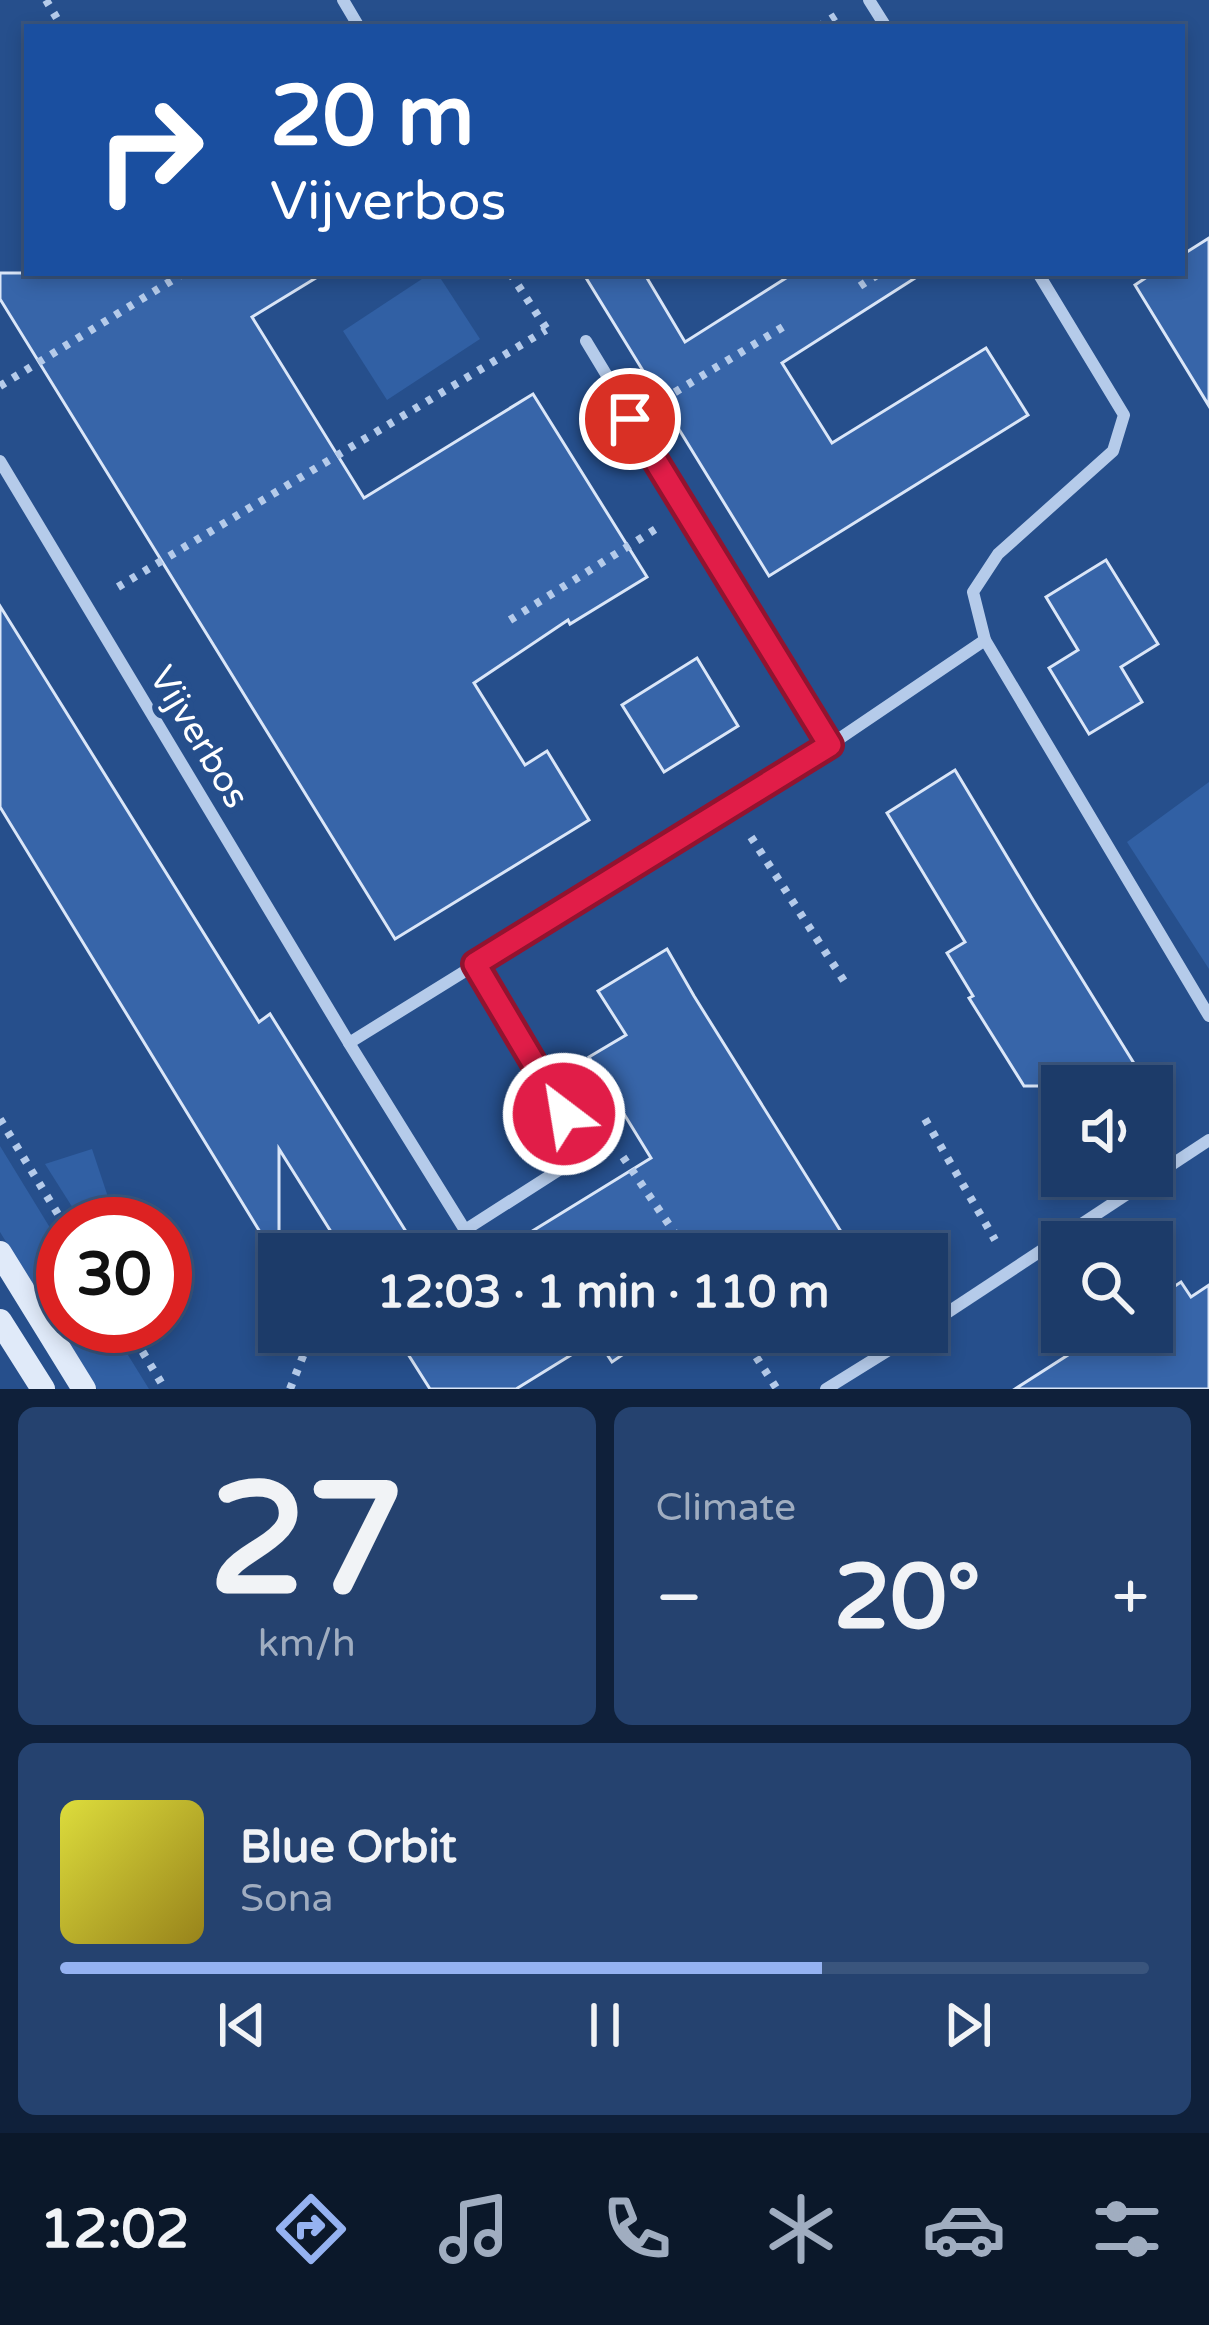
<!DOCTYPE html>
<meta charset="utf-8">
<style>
:root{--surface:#1c3b69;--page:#25426f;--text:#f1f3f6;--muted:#a0adc0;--line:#3a557d;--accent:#95b2f1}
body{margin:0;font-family:"Varela Round",sans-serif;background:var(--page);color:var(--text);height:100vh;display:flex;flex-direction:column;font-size:45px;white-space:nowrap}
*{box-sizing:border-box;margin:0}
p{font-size:39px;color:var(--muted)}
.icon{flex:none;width:66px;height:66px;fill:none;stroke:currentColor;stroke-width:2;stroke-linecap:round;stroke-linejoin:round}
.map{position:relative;height:1389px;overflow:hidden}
.side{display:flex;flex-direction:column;gap:18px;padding:18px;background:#0f203a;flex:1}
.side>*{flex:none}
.hud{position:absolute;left:24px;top:24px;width:1161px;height:252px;border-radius:0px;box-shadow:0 6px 18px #0003,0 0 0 3px var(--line);background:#1a4fa0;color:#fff;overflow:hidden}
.controls{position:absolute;left:1041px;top:1065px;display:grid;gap:24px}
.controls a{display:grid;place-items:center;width:132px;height:132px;border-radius:0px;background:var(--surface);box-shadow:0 6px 18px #0003,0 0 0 3px var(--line);font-size:60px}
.speed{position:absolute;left:36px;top:1197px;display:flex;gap:24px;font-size:60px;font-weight:700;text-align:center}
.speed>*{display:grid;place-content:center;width:156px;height:156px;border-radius:50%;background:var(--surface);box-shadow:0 6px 18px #0003,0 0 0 3px var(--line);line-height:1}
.speed .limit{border:18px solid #d22;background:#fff;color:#111}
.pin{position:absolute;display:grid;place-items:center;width:102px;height:102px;color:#fff;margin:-51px;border:6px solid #fff;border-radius:50%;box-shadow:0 3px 12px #0007}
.me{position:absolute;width:132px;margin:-66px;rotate:329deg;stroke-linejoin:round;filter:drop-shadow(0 0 9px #0008)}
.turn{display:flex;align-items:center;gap:42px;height:252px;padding:0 48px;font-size:54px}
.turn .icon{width:156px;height:156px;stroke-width:2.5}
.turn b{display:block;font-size:84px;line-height:102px}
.big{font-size:90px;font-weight:700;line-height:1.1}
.side .card{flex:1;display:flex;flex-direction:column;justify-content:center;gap:18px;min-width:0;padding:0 42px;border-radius:18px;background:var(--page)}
.side .dial{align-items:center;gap:0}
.dial b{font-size:156px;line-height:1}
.song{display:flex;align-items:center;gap:36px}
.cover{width:144px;height:144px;border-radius:18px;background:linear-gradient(135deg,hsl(60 70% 55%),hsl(50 70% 35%))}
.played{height:12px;border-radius:6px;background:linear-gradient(90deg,var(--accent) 70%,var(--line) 70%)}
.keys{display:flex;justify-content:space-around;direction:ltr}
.heat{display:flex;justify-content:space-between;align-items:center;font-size:66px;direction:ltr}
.side .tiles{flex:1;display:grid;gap:18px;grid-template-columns:1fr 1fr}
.card:last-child{grid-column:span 2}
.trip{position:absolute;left:258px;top:1233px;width:690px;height:120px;border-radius:0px;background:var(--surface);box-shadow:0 6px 18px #0003,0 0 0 3px var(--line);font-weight:700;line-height:120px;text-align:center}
.dock{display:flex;height:192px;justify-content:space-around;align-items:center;background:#0b182a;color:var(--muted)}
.dock .icon{width:84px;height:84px}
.dock .current{color:var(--accent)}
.dock b{font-size:54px;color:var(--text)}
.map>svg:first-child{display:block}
.green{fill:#3160a4}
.building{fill:#3765a9;stroke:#dae6f8;stroke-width:3}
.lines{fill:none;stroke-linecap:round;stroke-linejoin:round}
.path{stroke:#b5cbea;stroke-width:8;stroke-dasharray:6 9;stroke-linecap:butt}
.minor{stroke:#b5cbea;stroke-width:12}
.secondary{stroke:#e0eaf9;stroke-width:24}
.route-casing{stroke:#92132f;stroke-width:30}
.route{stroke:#e11d48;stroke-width:21}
.labels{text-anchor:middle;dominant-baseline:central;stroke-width:12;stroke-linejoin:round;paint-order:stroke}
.street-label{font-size:36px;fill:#fff;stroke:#264f8c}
</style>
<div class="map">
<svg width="1209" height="1389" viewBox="0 0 1209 1389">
<rect width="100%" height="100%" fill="#264f8c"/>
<g class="green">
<path d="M431 273H437L480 339 387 400 343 331Z"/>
<path d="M1209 782V969L1127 842Z"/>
<path d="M0 1146 63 1249V1326H110L149 1389H97L0 1232Z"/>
<path d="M92 1149 117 1224H83L45 1164Z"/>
</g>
<g class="building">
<path d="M1209 238V406L1135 285 1153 273H1182V255Z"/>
<path d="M0 273H324L252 317 364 498 533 394 647 577 570 624 568 620 474 683 525 765 547 751 589 820 395 939 0 299Z"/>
<path d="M583 273H644L685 342 794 273H923L782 363 832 443 986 348 1028 415 769 576Z"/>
<path d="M1106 560 1158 644 1121 667 1142 702 1089 734 1049 668 1078 650 1046 597Z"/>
<path d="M0 606 259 1022 270 1014 420 1254H345L279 1149V1263L0 807Z"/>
<path d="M697 658 738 726 664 772 622 705Z"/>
<path d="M955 770 1033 900 1148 1086H1024L969 998 973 996 947 953 965 942 887 813Z"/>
<path d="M667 949 694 996 855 1254H761L757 1246 744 1254H495L651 1158 589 1057 626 1035 598 991Z"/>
<path d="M1181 1282 1191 1297 1209 1285V1389H1015L1104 1332H1152V1301Z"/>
<path d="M394 1332H652L653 1334 612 1362 597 1339 516 1389H430Z"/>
</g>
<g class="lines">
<g class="path">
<path d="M46 0 62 27"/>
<path d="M818 27 837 15"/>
<path d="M510 273 548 331"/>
<path d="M860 286 880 273"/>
<path d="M0 386 184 273"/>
<path d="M662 400 783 327"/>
<path d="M118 587 546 330"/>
<path d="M510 620 659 527"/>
<path d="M751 837 846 984"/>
<path d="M0 1119 64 1224"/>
<path d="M925 1119 995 1240"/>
<path d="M623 1157 689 1254"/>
<path d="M127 1326 165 1389"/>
<path d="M740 1332 777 1389"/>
<path d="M290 1389 307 1346 327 1332"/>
</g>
<g class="minor">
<path d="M343 0 359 27"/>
<path d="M869 0 886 27"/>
<path d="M1038 273 1124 415 1113 451 998 554 973 592 985 640 1209 1016"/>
<path d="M586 341 830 745"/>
<path d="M0 461 349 1043 830 745 985 640"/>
<path d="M349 1043 465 1230 587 1152 475 964"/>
<path d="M927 1326 1209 1140"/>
<path d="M826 1389 918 1332"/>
</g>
<g class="secondary">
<path d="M0 1253 84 1389"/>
<path d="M0 1321 43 1389"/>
</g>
</g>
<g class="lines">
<g class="route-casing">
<path id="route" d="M564 1114 475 964 830 745 630 419"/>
</g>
<use href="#route" class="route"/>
</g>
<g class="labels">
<g class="street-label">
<text transform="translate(199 737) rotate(59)">Vijverbos</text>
</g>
</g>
</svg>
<div class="controls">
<a><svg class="icon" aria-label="sound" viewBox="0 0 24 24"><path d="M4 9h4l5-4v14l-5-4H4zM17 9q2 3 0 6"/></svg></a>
<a><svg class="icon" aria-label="search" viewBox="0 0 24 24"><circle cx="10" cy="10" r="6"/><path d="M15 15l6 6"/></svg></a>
</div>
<div class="speed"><div class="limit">30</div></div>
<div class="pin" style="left:630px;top:419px;background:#d93025"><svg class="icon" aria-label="arrive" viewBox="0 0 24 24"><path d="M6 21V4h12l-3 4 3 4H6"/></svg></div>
<svg class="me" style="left:564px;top:1114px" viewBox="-20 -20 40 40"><circle r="17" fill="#e11d48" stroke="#fff" stroke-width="3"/><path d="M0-11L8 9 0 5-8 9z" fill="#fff"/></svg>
<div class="trip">12:03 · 1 min · 110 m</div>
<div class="hud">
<div class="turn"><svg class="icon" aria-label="right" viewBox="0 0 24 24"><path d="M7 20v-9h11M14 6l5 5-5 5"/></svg><div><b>20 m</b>Vijverbos</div></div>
</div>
</div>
<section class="side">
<div class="tiles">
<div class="card dial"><b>27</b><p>km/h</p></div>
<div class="card"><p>Climate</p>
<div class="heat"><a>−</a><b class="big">20°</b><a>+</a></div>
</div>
<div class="card">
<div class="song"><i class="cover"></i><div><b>Blue Orbit</b><p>Sona</p></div></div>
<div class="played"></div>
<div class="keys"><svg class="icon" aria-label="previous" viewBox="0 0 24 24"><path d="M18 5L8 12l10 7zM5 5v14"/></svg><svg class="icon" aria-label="pause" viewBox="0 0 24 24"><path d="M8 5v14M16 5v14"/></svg><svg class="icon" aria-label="next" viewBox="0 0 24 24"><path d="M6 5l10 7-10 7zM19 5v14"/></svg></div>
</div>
</div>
</section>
<nav class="dock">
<b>12:02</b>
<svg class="icon current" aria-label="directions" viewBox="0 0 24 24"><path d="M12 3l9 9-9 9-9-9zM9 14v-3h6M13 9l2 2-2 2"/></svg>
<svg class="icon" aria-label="music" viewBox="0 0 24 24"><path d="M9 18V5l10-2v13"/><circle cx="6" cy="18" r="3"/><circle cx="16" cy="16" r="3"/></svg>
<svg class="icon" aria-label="phone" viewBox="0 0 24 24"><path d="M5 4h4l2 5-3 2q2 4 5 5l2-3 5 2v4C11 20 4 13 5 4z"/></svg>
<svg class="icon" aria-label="climate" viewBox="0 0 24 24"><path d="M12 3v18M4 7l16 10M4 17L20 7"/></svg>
<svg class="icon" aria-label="car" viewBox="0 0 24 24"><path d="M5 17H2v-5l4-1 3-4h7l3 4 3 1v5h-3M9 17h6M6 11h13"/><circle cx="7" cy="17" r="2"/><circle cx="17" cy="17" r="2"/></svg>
<svg class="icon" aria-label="filters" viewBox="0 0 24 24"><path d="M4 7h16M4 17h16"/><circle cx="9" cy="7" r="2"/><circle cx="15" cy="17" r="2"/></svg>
</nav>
